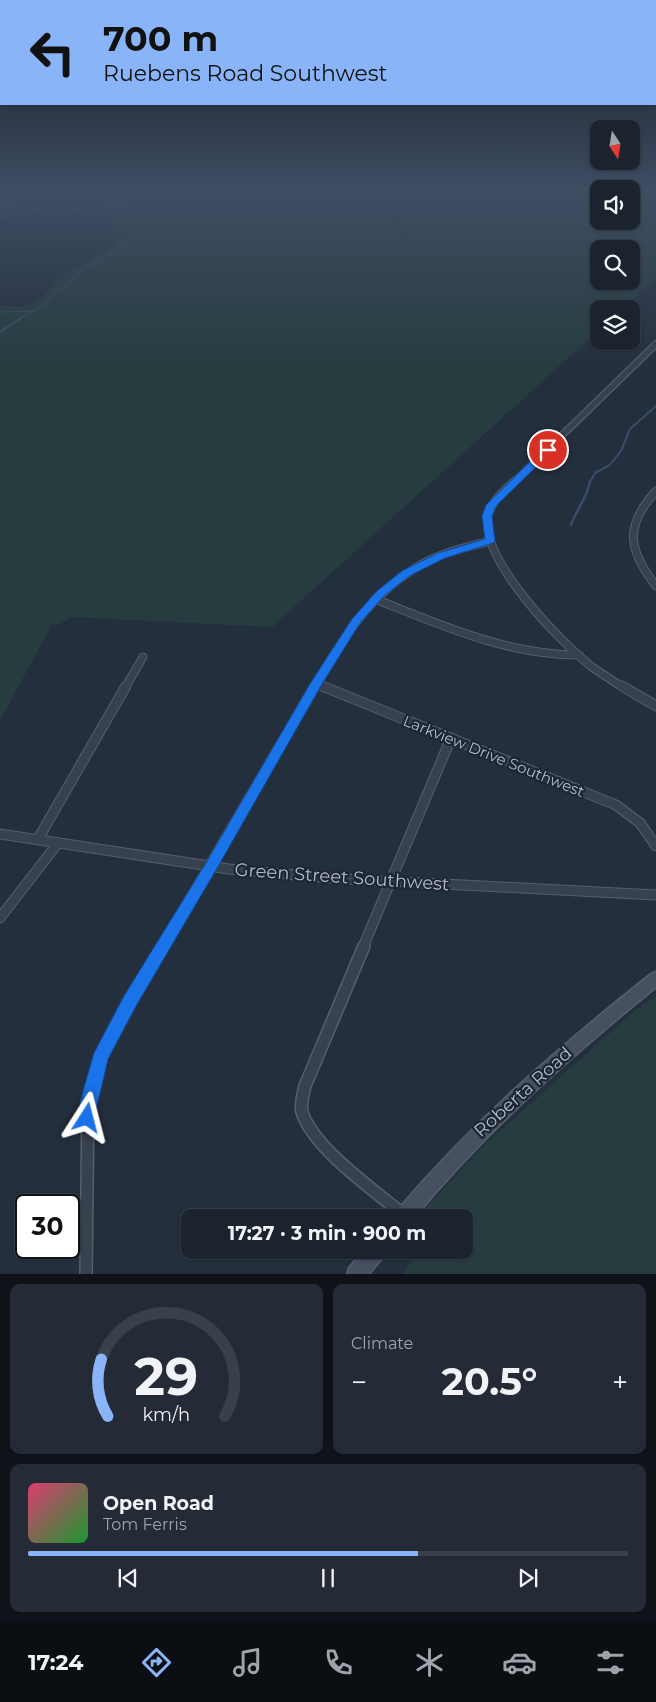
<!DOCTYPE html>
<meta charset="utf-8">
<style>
:root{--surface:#1b232e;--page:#242b36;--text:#f1f3f6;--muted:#a0a4aa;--line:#39404a;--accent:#8ab4f8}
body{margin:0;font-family:Montserrat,sans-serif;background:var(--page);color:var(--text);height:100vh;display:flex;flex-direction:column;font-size:19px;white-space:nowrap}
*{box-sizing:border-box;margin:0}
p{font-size:16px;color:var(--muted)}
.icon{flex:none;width:28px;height:28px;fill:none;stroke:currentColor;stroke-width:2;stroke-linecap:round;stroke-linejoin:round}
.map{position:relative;height:1274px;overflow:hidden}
.panel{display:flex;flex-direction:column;gap:10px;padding:10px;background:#0f1319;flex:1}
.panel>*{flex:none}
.guide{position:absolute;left:0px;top:0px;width:656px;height:105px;box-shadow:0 1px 4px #0004,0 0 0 1px var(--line);background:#8ab4f8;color:#111;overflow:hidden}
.needle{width:32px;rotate:168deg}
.tools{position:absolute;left:590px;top:120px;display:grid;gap:10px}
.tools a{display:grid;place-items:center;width:50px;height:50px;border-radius:10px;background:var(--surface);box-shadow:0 1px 4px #0004,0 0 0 1px var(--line);font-size:25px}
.speed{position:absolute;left:15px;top:1194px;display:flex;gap:10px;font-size:25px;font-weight:700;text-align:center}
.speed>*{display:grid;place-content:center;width:65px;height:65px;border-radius:50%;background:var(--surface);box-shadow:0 1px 4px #0004,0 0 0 1px var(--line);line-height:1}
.speed .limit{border:2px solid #111;border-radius:8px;background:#fff;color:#111}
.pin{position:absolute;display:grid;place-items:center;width:42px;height:42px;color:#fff;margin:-21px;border:2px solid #fff;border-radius:50%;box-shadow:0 1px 5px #0007}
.me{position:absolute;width:55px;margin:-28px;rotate:9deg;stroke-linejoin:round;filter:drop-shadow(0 0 4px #0008)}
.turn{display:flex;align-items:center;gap:18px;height:105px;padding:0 20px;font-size:22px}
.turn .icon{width:65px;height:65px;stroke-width:2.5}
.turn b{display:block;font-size:35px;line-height:42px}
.big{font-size:38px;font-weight:700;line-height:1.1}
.panel .widget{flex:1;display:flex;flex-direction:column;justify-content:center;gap:8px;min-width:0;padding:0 18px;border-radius:10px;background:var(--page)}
.panel .dial{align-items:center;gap:0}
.dial svg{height:130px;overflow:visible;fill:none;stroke:var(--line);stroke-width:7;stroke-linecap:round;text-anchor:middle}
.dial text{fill:var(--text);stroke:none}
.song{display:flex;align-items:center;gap:15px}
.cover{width:60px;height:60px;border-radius:8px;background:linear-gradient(135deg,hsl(340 70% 55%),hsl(130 70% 35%))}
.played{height:5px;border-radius:2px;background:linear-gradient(90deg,var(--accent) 65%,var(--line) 65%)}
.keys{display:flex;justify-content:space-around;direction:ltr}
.heat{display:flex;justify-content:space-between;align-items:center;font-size:28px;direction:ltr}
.panel .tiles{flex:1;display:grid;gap:10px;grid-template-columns:1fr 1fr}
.widget:last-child{grid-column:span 2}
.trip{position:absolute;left:181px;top:1209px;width:292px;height:50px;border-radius:10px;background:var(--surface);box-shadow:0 1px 4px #0004,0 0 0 1px var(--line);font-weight:700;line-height:50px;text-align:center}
.tabs{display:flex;height:80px;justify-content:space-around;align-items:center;background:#0b0e12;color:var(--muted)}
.tabs .icon{width:35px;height:35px}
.tabs .on{color:var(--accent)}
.tabs b{font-size:22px;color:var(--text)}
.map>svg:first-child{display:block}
.green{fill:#263c3f;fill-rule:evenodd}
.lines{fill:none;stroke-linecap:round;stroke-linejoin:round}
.stream-far2{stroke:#394c67;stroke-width:1}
.stream-far1{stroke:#394c67;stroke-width:2}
.stream{stroke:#394c67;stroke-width:2.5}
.street-far3-casing{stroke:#565f6c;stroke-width:8}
.street-far2-casing{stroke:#565f6c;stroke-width:9}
.street-far1-casing{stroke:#565f6c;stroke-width:11}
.street-casing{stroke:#565f6c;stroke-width:14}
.secondary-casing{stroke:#565f6c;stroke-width:3}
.street-far3{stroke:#38414e;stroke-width:5.5}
.street-far2{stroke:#38414e;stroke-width:7}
.street-far1{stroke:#38414e;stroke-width:9}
.street{stroke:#38414e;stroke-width:11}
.secondary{fill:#465061;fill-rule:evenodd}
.route{fill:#1a73e8;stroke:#114b97}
.labels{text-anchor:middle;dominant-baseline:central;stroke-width:4.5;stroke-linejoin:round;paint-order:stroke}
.street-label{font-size:15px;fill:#b4bcc9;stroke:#1d2633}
.near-street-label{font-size:18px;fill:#b4bcc9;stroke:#1d2633}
</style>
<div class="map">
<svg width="656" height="1275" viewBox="0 0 656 1275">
<rect width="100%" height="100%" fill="#242f3e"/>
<g class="green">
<path d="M0 190H275L263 200 281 198 290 193 308 190H397L377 198 420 257 385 199 403 190H599V221H631V190H656V278L622 309H599V330L272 627 70 617 62 623 51 626 0 721V306L22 307 43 297 56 281 114 246 122 237 112 219 58 208 0 221ZM599 249H631V281H599Z"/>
<path d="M656 996V1274H402L421 1250H465V1218L417 1217 486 1143 632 1013Z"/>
</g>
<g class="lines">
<g class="stream-far2">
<path d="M0 207 39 190"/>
<path d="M0 312 32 311"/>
<path d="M19 319 46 304 55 292 70 283 82 270 137 237 140 231 129 217 125 207 82 190"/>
</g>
<g class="stream-far1">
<path d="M0 332 21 318"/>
<path d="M590 482 595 473 610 465 621 451 630 429 656 406"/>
</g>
<path class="stream" d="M571 525C576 510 588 497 590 481"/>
<g class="street-far3-casing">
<path id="street-far3" d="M514 482 656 344"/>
</g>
<g class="street-far2-casing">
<g id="street-far2">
<path d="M515 481C504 491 491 501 488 517 480 559 560 642 592 667 602 674 613 681 624 688"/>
<path d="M656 491C624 526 628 550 656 586"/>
<path d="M375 599C441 625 507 655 579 655"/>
<path d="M316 684 325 688"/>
<path d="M125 688 143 657"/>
<path d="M314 688C343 637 372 591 424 563 444 552 468 547 490 541"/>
</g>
</g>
<g class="street-far1-casing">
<g id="street-far1">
<path d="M322 686 616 805 640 823 656 846"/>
<path d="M622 686 656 706"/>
<path d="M0 834 229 869 330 878 656 895"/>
<path d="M38 839 126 686"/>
<path d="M0 918 58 843"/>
<path d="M162 947 315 686"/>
<path d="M363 947 451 738"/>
</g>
</g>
<g class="street-casing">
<g id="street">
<path d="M364 946 305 1086C303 1094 300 1104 302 1112 313 1148 375 1191 404 1215"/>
<path d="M86 1275 88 1102 100 1058 130 1001 163 946"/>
</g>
</g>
<g class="secondary-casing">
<g id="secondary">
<path d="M656 972V987C569 1058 486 1131 414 1218H393L396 1212C472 1122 559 1047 651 974Z"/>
<path d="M364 1250H385L383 1257 368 1275H347L349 1268Z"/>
</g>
</g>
<use href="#street-far3" class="street-far3"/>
<use href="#street-far2" class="street-far2"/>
<use href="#street-far1" class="street-far1"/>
<use href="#street" class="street"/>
<use href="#secondary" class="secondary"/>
</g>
<linearGradient id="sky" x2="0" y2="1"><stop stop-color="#141a22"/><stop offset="0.52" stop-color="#3f4d63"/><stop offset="1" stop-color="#3f4d63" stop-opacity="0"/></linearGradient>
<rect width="656" height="368" fill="url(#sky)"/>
<path class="route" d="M548 447 552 450 551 452 496 506 492 516 495 541 493 543 445 558 409 576 384 596 360 623 322 684 216 870 136 1006 108 1059 93 1123 87 1125 81 1123 78 1118 80 1102 94 1053 124 996 206 863 310 684 352 619 377 591 402 571 438 553 485 539 482 516 486 505 544 448Z"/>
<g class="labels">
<g class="street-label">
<text transform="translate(494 756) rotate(22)">Larkview Drive Southwest</text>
</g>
<g class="near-street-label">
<text transform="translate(342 877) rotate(4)">Green Street Southwest</text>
<text transform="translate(523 1092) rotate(-42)">Roberta Road</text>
</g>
</g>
</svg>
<div class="tools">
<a><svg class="needle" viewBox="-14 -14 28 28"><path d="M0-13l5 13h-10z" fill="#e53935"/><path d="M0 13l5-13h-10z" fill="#a0a4aa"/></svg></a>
<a><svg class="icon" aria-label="sound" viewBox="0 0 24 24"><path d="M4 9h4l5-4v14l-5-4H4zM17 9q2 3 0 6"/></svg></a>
<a><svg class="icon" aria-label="search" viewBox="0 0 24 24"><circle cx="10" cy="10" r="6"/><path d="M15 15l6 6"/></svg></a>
<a><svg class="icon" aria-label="layers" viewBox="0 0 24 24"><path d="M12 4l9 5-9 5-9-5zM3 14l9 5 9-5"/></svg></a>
</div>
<div class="speed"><div class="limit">30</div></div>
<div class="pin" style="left:548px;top:450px;background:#d93025"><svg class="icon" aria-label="arrive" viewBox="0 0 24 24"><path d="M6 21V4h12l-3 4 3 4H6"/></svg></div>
<svg class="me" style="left:87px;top:1118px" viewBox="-20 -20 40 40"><path d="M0-17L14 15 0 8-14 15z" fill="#1a73e8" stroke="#fff" stroke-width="4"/></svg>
<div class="trip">17:27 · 3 min · 900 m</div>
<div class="guide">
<div class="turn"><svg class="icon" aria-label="left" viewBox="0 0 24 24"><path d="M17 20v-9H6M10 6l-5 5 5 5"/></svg><div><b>700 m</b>Ruebens Road Southwest</div></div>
</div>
</div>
<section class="panel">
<div class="tiles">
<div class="widget dial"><svg viewBox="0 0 100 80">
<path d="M14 69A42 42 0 1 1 86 69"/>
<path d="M14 69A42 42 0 0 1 10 34" stroke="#8ab4f8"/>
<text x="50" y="56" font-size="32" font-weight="700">29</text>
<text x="50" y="72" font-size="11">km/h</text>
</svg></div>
<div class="widget"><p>Climate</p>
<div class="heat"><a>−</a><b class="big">20.5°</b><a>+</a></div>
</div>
<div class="widget">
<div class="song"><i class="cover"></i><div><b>Open Road</b><p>Tom Ferris</p></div></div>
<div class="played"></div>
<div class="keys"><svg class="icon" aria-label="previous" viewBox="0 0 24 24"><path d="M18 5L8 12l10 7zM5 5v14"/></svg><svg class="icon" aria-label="pause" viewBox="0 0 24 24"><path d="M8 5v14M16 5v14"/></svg><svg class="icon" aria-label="next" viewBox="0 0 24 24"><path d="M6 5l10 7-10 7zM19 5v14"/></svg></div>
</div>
</div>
</section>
<nav class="tabs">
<b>17:24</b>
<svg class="icon on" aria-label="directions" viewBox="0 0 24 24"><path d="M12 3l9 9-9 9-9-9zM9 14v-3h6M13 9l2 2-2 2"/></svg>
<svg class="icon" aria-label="music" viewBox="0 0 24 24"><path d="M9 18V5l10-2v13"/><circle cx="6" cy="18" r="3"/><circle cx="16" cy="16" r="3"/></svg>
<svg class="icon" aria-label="phone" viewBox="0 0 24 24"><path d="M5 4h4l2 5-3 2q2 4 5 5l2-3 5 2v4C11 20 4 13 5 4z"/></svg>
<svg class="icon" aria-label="climate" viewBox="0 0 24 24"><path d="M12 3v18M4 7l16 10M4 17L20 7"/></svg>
<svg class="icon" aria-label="car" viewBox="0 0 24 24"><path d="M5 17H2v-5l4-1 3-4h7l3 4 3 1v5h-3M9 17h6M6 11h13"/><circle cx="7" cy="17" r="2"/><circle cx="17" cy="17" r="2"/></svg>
<svg class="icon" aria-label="filters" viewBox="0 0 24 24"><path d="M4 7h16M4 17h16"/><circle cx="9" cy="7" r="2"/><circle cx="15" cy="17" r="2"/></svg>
</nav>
